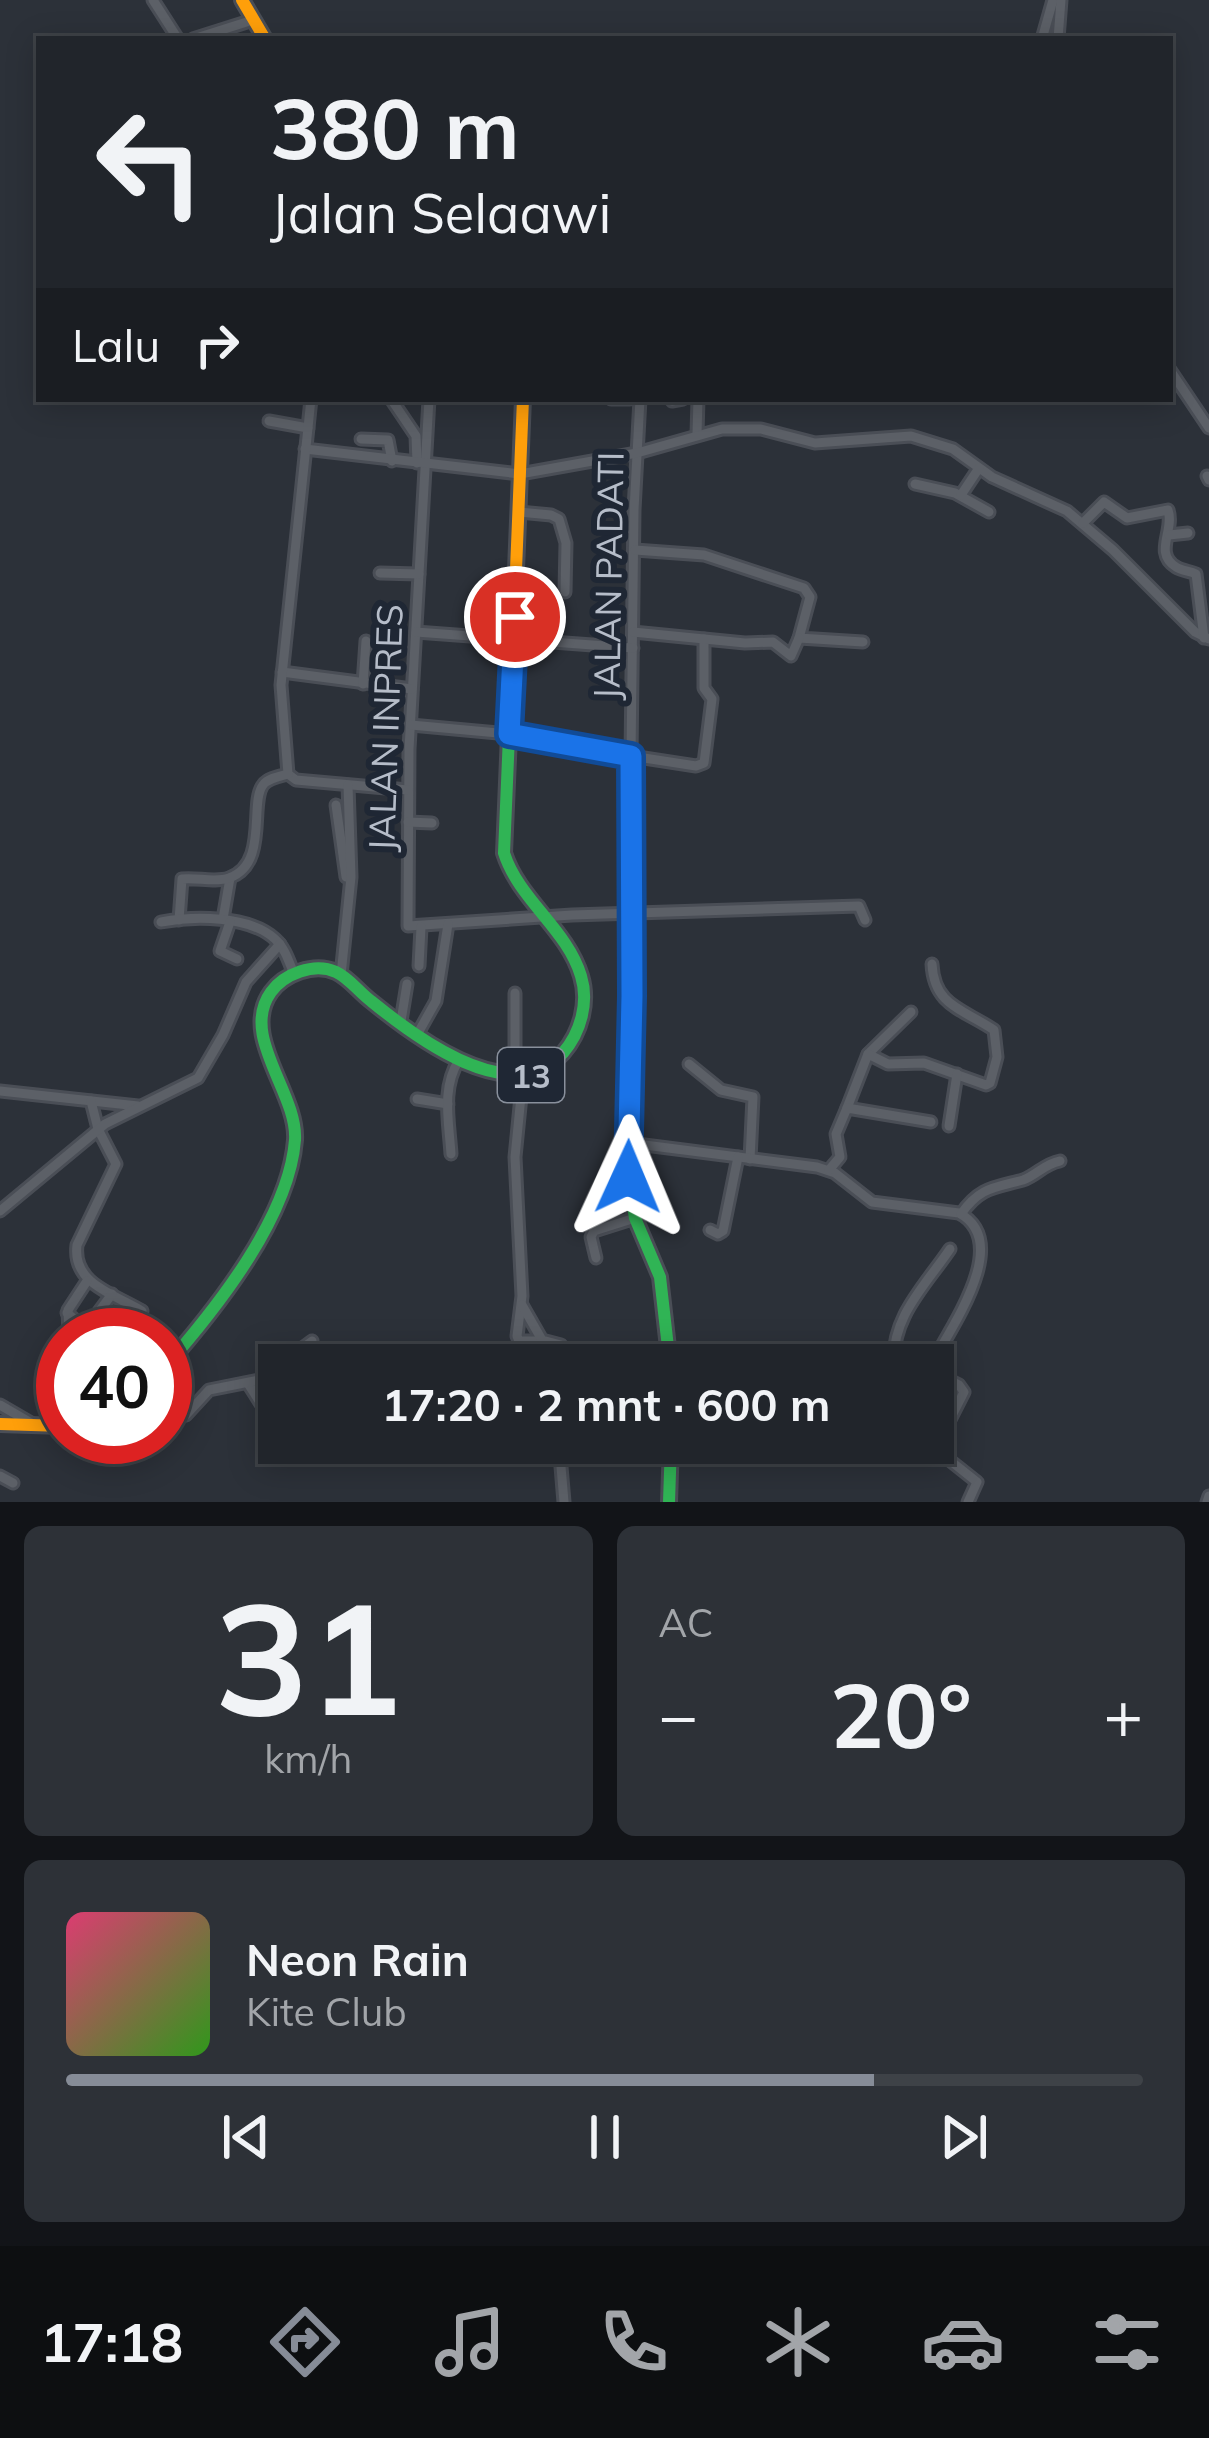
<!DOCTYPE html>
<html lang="id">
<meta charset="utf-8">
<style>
:root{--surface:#21252b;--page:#2d3137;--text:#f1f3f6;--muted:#a2a5a9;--line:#3e4247;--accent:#868c97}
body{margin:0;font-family:Mulish,sans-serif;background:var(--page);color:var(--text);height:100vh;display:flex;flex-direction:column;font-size:45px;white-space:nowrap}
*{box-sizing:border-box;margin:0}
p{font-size:39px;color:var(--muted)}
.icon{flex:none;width:66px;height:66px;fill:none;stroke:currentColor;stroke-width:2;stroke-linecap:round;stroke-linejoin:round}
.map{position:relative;height:1502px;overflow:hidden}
.panel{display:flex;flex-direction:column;gap:24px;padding:24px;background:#121418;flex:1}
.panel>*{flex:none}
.hud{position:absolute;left:36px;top:36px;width:1137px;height:366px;border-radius:0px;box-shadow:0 6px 30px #0003,0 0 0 3px var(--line);background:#21252b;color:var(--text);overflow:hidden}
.speed{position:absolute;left:36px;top:1308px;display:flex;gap:24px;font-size:60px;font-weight:700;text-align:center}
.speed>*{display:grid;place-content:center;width:156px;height:156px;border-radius:50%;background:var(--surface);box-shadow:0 6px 30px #0003,0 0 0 3px var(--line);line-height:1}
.speed .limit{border:18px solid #d22;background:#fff;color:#111}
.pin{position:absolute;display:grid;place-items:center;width:102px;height:102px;color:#fff;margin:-51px;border:6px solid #fff;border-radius:50%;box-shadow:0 3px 12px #0007}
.me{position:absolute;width:132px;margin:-66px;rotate:1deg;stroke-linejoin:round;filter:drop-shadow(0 0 9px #0008)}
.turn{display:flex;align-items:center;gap:42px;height:252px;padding:0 36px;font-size:54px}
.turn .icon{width:156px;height:156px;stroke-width:2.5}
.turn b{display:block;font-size:84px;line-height:102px}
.then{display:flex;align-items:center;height:114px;padding:0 36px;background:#0003;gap:24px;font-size:45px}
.big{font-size:90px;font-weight:700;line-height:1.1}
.panel .card{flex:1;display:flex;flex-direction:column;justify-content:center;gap:18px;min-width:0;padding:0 42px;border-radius:18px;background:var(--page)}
.panel .dial{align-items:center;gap:0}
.dial b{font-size:156px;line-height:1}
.song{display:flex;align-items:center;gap:36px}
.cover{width:144px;height:144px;border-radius:18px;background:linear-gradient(135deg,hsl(340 70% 55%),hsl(110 70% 35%))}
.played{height:12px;border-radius:6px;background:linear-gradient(90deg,var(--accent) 75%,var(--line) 75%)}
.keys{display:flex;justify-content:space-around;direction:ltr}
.heat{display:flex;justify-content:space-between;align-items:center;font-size:66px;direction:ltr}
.panel .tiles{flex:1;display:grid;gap:24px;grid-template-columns:1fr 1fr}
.card:last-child{grid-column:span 2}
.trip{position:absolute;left:258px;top:1344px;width:696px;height:120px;border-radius:0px;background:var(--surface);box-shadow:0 6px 30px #0003,0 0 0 3px var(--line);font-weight:700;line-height:120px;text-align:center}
.tab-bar{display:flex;height:192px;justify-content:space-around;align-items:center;background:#0d0f11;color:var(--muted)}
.tab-bar .icon{width:84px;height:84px}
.tab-bar .selected{color:var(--accent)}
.tab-bar b{font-size:54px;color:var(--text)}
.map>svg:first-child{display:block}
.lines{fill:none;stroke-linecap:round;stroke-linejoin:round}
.street-casing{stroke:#4a4e56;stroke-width:15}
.fast-casing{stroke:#4a4e56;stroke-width:18}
.slow-casing{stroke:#4a4e56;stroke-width:18}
.street{stroke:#5c6067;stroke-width:9}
.fast{stroke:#30b455;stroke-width:12}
.slow{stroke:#ff9f0a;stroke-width:12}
.route-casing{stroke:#114b97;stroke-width:30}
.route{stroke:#1a73e8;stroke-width:21}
.labels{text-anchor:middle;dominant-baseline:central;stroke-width:12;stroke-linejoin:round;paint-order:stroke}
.shield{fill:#1f2734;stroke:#89909c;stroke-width:3}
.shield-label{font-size:33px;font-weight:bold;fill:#b6bdc9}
.street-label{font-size:36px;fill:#b6bdc9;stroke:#1f2734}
</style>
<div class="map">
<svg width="1209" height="1502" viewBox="0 0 1209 1502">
<rect width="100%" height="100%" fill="#2c3139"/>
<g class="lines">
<g class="street-casing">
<g id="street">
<path d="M153 0 178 39"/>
<path d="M193 39 253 20"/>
<path d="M1042 39 1053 0"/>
<path d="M1058 39 1061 0"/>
<path d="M1170 370 1209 428"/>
<path d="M391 399 416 436 417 463"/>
<path d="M429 399 409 749 408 926 572 915 859 906 865 920"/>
<path d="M611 399H630"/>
<path d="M640 399 634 510 631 756 696 766 704 763 712 699 704 688V639"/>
<path d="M672 401 683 399"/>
<path d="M269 421 308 428"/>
<path d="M697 434 698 399"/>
<path d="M361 439 388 440 392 461"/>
<path d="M305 449 520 474 637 453 722 429H761L815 443 911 436 953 449 992 477 1067 511 1113 550 1195 632 1209 639"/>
<path d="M1207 476 1209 480"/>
<path d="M915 484 955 493 989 512"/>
<path d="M961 495 979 468"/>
<path d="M519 512 551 515 559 519 566 543 565 592"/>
<path d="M1083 523 1104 502 1127 518 1168 510C1175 530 1153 553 1176 567 1182 571 1190 571 1196 574L1204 638"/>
<path d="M1169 535 1188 533"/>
<path d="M635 550 704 555 804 588 810 597 799 638 863 642"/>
<path d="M380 573 419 574"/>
<path d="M416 632 633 648"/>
<path d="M633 632 745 643 773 642 791 656 799 638"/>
<path d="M282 672 412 689"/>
<path d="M363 684 366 641"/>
<path d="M411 725 509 734"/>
<path d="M288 774 296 780 408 790"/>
<path d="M336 805 346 877"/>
<path d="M408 822 432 823"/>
<path d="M223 919 230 878"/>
<path d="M179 920 182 879C196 877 215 883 229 878 269 864 249 803 263 785 268 778 281 776 288 774L281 685 311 399"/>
<path d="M161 922C193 916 249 915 275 939 285 948 289 962 294 974"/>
<path d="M230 922 220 951 237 959"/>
<path d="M419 966 421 927"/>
<path d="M341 975 351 877 348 785"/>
<path d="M401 1021 407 984"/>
<path d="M418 1033 436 1001 448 924"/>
<path d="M868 1054 911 1012"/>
<path d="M689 1064 721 1090 753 1097 750 1159"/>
<path d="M515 1076V993"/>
<path d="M523 1076 515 1157 522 1296 517 1336 519 1341H536L540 1365"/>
<path d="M0 1091 138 1106"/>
<path d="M417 1099 448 1104"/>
<path d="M91 1101 98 1129 116 1164 77 1245C72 1284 114 1294 142 1311L121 1335"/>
<path d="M847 1108 868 1054 888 1064 924 1063 986 1085 990 1083 997 1057 994 1030C963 1009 934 1006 932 964"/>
<path d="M949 1126 957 1074"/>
<path d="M629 1143 817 1167 835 1173 872 1202 959 1213C1013 1242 951 1327 931 1365"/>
<path d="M451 1154C449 1122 441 1088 459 1060"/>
<path d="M829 1170 840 1157 836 1134 847 1108 931 1122"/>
<path d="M0 1211 105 1124 198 1078 223 1035 246 982 280 944"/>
<path d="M961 1214C980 1187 994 1188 1023 1180 1037 1175 1044 1164 1060 1161"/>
<path d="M710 1230 718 1234 723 1231 738 1157"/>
<path d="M596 1258 591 1237 594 1231 635 1218"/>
<path d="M522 1305 542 1340 561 1345"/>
<path d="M67 1313 93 1335"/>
<path d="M86 1329 112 1294"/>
<path d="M69 1335 68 1310 87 1281"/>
<path d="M894 1365C891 1317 925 1286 950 1249"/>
<path d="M933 1372 959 1385 964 1392 936 1447"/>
<path d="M249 1385 270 1418"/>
<path d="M0 1405 31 1423"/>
<path d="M165 1420 186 1415 209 1390 259 1380 312 1341"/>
<path d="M559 1443 564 1502"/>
<path d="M928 1443 977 1482 968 1502"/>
<path d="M0 1476 13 1483"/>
<path d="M1207 1502 1209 1496"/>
</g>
</g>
<g class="fast-casing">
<g id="fast">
<path d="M509 734 631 756 632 1037 628 1177 635 1218 660 1277 670 1365"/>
<path d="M165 1367C215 1310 289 1218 295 1140 298 1093 239 1036 271 992 284 974 314 962 336 972 349 978 359 992 371 1001 415 1037 511 1110 563 1053 581 1032 589 1002 581 976 567 929 519 900 504 853L515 594"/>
<path d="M669 1502 671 1443"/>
</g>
</g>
<g class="slow-casing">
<g id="slow">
<path d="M242 0 265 39"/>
<path d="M515 594 523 399"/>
<path d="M0 1424 63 1426"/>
</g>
</g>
<use href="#street" class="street"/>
<use href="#fast" class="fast"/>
<use href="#slow" class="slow"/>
</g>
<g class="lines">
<g class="route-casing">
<path id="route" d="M515 617 509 734 631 756 632 996 628 1177"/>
</g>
<use href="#route" class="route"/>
</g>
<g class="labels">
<rect class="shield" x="498" y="1048" width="66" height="54" rx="9"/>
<g class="shield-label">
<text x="531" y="1075">13</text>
</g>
<g class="street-label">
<text transform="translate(608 576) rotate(-89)">JALAN PADATI</text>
<text transform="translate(385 728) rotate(-88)">JALAN INPRES</text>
</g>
</g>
</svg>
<div class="speed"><div class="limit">40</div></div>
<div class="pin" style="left:515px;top:617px;background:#d93025"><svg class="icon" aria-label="arrive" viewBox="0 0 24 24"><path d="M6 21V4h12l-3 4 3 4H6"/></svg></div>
<svg class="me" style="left:628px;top:1177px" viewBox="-20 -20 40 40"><path d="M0-17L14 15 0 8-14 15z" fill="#1a73e8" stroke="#fff" stroke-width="4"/></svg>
<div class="trip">17:20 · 2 mnt · 600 m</div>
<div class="hud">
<div class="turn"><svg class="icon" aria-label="left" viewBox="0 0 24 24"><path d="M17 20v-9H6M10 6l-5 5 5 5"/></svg><div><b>380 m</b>Jalan Selaawi</div></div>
<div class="then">Lalu<svg class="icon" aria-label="right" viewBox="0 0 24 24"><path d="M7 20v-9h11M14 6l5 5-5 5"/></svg></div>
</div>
</div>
<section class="panel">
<div class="tiles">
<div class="card dial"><b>31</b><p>km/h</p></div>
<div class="card"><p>AC</p>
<div class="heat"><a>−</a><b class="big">20°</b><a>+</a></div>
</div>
<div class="card">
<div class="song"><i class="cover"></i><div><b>Neon Rain</b><p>Kite Club</p></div></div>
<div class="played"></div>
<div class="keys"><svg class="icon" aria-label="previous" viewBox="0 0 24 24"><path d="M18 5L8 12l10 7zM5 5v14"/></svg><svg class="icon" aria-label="pause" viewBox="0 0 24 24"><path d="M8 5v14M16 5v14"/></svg><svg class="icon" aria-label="next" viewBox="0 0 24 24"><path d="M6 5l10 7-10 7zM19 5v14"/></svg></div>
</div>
</div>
</section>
<nav class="tab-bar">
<b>17:18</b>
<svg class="icon selected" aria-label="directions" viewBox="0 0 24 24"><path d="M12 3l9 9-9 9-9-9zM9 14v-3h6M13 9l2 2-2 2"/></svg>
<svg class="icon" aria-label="music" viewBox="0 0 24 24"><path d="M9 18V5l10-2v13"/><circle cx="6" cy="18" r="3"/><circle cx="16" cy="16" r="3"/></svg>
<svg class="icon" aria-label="phone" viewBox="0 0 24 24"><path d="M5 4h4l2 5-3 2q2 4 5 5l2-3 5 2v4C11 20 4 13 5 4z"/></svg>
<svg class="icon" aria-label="climate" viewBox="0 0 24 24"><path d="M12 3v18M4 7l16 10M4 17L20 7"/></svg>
<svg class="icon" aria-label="car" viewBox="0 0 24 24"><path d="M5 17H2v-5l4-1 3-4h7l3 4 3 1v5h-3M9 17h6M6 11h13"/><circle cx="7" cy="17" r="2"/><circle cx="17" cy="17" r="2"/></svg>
<svg class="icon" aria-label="filters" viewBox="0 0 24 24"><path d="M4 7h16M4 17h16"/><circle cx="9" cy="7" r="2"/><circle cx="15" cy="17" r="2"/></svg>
</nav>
